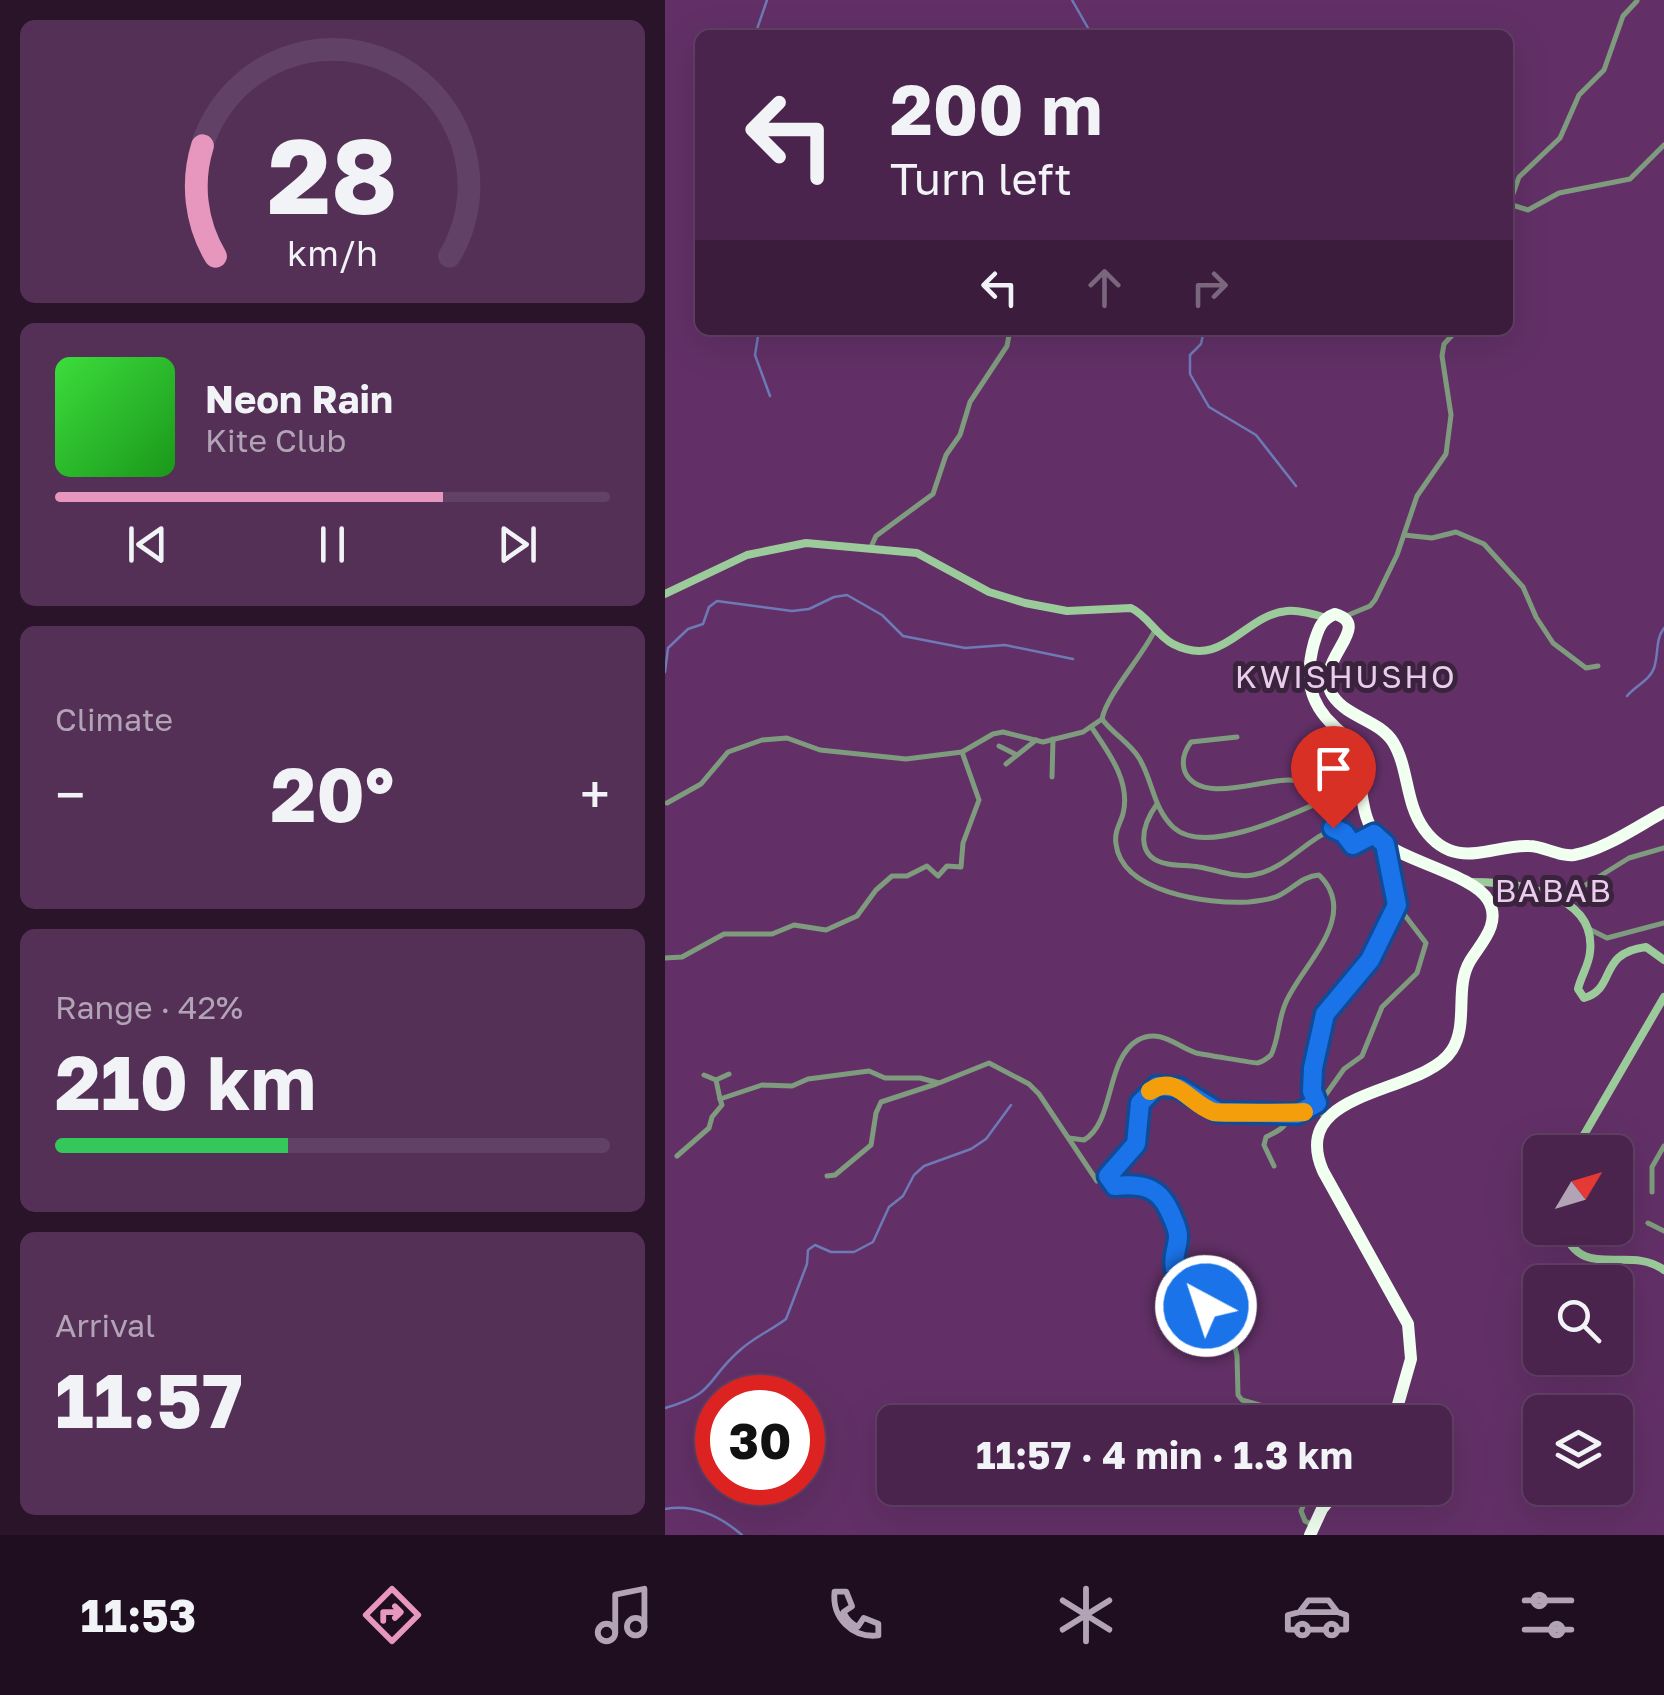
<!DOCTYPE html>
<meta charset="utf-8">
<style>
:root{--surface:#4a244d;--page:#543057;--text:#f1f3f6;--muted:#b2a4b6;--line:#614165;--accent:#e797bd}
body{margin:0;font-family:"Golos Text",sans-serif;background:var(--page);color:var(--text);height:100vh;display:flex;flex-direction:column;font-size:38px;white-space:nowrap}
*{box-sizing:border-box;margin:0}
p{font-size:32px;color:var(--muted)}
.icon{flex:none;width:55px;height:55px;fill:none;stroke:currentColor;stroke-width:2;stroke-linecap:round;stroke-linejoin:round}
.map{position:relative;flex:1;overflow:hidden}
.panel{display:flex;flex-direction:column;gap:20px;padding:20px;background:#29142a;width:665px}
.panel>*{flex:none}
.guide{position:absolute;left:30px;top:30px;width:818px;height:305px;border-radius:15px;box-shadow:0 10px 40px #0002,0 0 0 2px var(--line);background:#4a244d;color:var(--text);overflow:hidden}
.needle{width:65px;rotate:52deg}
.tools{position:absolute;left:858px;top:1135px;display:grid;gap:20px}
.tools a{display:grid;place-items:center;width:110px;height:110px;border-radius:15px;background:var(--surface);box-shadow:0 10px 40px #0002,0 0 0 2px var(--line);font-size:50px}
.speed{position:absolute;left:30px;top:1375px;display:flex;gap:20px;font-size:50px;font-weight:700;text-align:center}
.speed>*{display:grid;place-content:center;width:130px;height:130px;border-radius:50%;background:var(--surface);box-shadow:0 10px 40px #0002,0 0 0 2px var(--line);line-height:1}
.speed .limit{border:15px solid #d22;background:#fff;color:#111}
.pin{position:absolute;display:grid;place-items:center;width:85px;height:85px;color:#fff;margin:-102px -42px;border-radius:50% 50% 50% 0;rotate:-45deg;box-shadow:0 0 10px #0007}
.pin .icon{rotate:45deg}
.me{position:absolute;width:110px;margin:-55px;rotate:320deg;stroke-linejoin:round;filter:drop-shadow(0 0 8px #0008)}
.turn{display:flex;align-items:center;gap:35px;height:210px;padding:0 30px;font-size:45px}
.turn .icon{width:130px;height:130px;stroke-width:2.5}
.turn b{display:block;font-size:70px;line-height:85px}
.lanes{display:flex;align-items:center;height:95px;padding:0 30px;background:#0003;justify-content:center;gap:50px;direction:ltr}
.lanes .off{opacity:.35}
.big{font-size:75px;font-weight:700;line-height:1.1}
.panel .tile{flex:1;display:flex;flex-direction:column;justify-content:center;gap:15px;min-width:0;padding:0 35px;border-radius:15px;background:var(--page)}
.panel .dial{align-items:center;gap:0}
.dial svg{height:260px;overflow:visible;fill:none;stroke:var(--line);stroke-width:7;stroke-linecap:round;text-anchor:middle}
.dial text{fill:var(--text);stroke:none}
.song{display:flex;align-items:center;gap:30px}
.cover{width:120px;height:120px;border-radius:15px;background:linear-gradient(135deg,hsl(120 70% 55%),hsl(120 70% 35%))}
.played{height:10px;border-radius:5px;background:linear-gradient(90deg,var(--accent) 70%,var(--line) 70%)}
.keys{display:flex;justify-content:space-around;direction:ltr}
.heat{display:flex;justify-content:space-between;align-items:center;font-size:55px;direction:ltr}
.charge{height:15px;border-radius:8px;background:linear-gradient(90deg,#34c759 42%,var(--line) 0)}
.trip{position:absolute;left:212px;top:1405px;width:575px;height:100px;border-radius:15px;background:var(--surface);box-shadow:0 10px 40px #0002,0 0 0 2px var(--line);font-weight:700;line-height:100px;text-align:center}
.menu{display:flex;height:160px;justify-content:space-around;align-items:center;background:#1e0e1f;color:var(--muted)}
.menu .icon{width:70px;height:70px}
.menu .on{color:var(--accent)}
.menu b{font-size:45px;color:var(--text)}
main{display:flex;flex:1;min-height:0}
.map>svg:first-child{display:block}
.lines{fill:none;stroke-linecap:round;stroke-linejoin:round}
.stream{stroke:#6d7ab6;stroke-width:2.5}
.street{stroke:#7e9c7d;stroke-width:5}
.secondary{stroke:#9ccb9b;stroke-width:8}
.highway{stroke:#f0fff0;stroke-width:12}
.route-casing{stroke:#114b97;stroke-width:25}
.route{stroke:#1a73e8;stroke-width:18}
.slow{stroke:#f59e0b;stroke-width:18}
.labels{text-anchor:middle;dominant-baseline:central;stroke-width:10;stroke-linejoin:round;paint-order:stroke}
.quarter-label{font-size:32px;letter-spacing:2.5px;fill:#eacdec;stroke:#3a233c}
</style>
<main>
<section class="panel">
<div class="tile dial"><svg viewBox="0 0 100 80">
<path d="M14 69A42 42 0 1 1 86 69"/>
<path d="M14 69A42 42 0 0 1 10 35" stroke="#e797bd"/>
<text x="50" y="56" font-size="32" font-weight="700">28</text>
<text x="50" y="72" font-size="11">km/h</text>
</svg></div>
<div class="tile">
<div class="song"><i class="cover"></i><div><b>Neon Rain</b><p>Kite Club</p></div></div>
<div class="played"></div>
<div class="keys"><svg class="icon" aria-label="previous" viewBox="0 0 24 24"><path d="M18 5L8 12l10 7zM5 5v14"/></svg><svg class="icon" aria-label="pause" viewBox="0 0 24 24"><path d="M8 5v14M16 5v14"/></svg><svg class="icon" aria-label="next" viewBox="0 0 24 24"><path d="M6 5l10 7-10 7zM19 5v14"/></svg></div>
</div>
<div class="tile"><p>Climate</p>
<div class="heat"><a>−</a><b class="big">20°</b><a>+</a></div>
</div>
<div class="tile"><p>Range · 42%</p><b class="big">210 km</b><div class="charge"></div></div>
<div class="tile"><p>Arrival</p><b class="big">11:57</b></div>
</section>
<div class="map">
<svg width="999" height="1535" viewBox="0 0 999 1535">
<rect width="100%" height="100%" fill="#623067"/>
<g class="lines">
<g class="stream">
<path d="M407 0 427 35"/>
<path d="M90 35 102 0"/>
<path d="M94 330 90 355 105 396"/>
<path d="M539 330 536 344 525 355V374L544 407 591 435 631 486"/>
<path d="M0 672 3 648 23 629 38 624 44 607 52 601 127 611 144 609 169 597 182 595 217 615 238 636 300 648 340 645 408 659"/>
<path d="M962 696C970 686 985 680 989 668 994 653 990 640 999 628"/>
<path d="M0 1408C52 1393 40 1381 74 1351 89 1337 105 1331 121 1319L142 1264 143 1250 150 1245 166 1252H189L208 1242 224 1207 238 1196 249 1175 259 1166 306 1149 321 1139 346 1105"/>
<path d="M0 1509C29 1504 55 1516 77 1535"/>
</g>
<g class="street">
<path d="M844 204 863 210 894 193 965 179 999 145"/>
<path d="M842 211 854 177 895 138 914 95 939 70 958 16 972 1"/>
<path d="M739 535 767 538 791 532 819 544 858 587 871 617 888 643 921 668 933 666"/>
<path d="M205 549 211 536 268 494 281 455 295 435 305 402 342 346 345 330"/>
<path d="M681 616 705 606 710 600 732 555 752 496 781 454 786 415 777 356 779 344 792 330"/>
<path d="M490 630C477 657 442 694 437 719 448 734 465 743 474 758 488 781 488 808 508 827 543 860 644 806 682 790"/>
<path d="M572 737 526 742C520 750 516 761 520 772 535 805 598 779 624 780 648 781 671 789 695 791"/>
<path d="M334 746 350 754"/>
<path d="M341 764 371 740"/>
<path d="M387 777 388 739"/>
<path d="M2 803 36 784 63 752 97 740 122 738 155 750 241 759 297 752 328 734 338 732 378 742 418 732 437 719"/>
<path d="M492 804C476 826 469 858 503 864 513 866 524 865 534 867 552 870 570 878 588 875 621 869 639 841 668 829L679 833 688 845 708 835"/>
<path d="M898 899 964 858 999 848"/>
<path d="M922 928 942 938 999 923"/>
<path d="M0 958 17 957 59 934H107L129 925 161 930 192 916 211 890 227 876H242L262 866 273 876 282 866 296 867 298 843 314 800 297 752"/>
<path d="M39 1075 51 1080 55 1099"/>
<path d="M51 1080 64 1074"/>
<path d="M659 1118 647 1091 657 1022 663 1008 708 955 731 906"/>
<path d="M404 1138 419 1140C450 1122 440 1059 473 1040 495 1028 511 1046 531 1053 536 1054 589 1063 592 1063 598 1062 601 1059 606 1055 614 1039 613 1019 621 1002 637 965 696 916 654 875 637 876 628 889 613 896 604 900 593 901 583 902 543 904 457 893 451 844 449 832 455 824 458 814 466 782 444 753 427 728"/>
<path d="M12 1156 44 1128 47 1117 57 1105 55 1099 97 1085 127 1086 143 1079 204 1071 220 1078H255L274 1083 324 1063 364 1084 374 1094 432 1181 443 1176 450 1186 467 1184 489 1189 499 1200 512 1228 510 1269 537 1287 541 1306 560 1322 567 1334 572 1356 573 1395 577 1400 605 1408 613 1422"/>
<path d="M609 1166 599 1145 601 1137C613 1131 621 1128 626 1114"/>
<path d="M162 1176 170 1175 206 1145 211 1113 216 1102 271 1084"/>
<path d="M443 1176 471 1144 475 1103 491 1087 514 1088 553 1112H639L657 1100 679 1069 697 1056 717 1007 752 973 761 943 732 905 721 850"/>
<path d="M987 1192V1167L999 1146"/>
<path d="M983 1223 999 1231"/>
<path d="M515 1422 544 1411 567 1410 581 1404"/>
<path d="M634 1488 639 1504 636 1511 640 1521 646 1524"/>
<path d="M455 1496 459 1488"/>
</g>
<g class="secondary">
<path d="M0 594 82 555 141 543 252 553 324 592 360 603 402 611 466 608C483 616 491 635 508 644 559 670 578 615 622 611 633 610 650 614 661 618"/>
<path d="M806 882C849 882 932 892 925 952 924 965 916 976 913 989L919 998C952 989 932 953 981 947L999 960"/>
<path d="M909 1152 999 997"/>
<path d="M898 1228C915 1283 964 1244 999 1270"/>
</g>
<g class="highway">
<path d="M728 1422 746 1359 743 1324 658 1171C622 1087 758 1096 787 1050 804 1023 789 988 805 961 816 943 837 923 823 900 810 876 743 862 717 842 693 823 698 777 688 749 684 739 677 734 669 726 643 702 640 676 649 643 653 630 656 619 670 614 711 626 645 662 668 696 683 718 714 720 728 742 744 768 740 803 759 829 790 872 825 845 864 846 879 846 894 857 909 855 939 850 973 826 999 812"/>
<path d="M645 1535 657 1509 674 1488"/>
</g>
</g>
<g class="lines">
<g class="route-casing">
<path id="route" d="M541 1306 537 1288 510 1269C507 1256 513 1248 513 1236 513 1228 508 1219 505 1212 494 1187 477 1183 450 1186L443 1176 471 1144 475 1103 492 1086 514 1088 553 1112 632 1114 652 1103 647 1091 648 1068 660 1014 705 960 732 905 720 844 709 834 688 845 679 833 668 828"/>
</g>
<use href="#route" class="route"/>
<path class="slow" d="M485 1091C512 1073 525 1105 549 1112 555 1113 633 1113 639 1112"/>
</g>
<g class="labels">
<g class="quarter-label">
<text x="681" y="676">KWISHUSHO</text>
<text x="889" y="890">BABAB</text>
</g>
</g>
</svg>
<div class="tools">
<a><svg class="needle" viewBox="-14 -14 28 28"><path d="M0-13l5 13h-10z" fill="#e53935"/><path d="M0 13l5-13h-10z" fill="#b2a4b6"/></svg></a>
<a><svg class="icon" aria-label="search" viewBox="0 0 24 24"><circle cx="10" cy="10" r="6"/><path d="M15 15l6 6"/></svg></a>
<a><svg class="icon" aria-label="layers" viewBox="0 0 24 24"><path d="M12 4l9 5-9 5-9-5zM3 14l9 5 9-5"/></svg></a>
</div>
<div class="speed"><div class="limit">30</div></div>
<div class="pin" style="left:668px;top:828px;background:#d93025"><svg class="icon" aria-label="arrive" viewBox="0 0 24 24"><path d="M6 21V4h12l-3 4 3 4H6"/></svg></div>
<svg class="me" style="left:541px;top:1306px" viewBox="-20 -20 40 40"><circle r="17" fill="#1a73e8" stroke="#fff" stroke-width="3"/><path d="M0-11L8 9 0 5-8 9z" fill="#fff"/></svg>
<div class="trip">11:57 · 4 min · 1.3 km</div>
<div class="guide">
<div class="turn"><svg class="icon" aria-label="left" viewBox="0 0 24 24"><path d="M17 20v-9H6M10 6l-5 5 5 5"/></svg><div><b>200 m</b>Turn left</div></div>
<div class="lanes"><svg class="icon" aria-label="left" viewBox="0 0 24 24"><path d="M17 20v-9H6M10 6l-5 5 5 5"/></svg><svg class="icon off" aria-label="ahead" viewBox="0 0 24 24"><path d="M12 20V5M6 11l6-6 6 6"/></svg><svg class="icon off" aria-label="right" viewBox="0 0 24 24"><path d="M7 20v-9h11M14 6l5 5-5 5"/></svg></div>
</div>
</div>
</main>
<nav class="menu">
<b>11:53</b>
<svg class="icon on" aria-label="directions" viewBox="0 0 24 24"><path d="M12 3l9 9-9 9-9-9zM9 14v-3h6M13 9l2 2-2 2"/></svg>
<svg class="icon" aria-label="music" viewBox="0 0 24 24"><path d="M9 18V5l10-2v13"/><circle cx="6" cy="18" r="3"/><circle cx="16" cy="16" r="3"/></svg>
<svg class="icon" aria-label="phone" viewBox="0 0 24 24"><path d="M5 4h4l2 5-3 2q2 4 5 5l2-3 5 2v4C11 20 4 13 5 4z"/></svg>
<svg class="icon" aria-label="climate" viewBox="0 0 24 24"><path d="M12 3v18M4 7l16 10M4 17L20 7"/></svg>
<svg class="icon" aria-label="car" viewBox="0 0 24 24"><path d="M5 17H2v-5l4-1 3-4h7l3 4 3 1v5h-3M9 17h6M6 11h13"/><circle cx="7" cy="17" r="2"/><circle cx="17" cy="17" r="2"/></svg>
<svg class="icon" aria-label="filters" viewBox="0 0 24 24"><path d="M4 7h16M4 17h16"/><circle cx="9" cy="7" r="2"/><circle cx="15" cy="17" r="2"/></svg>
</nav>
